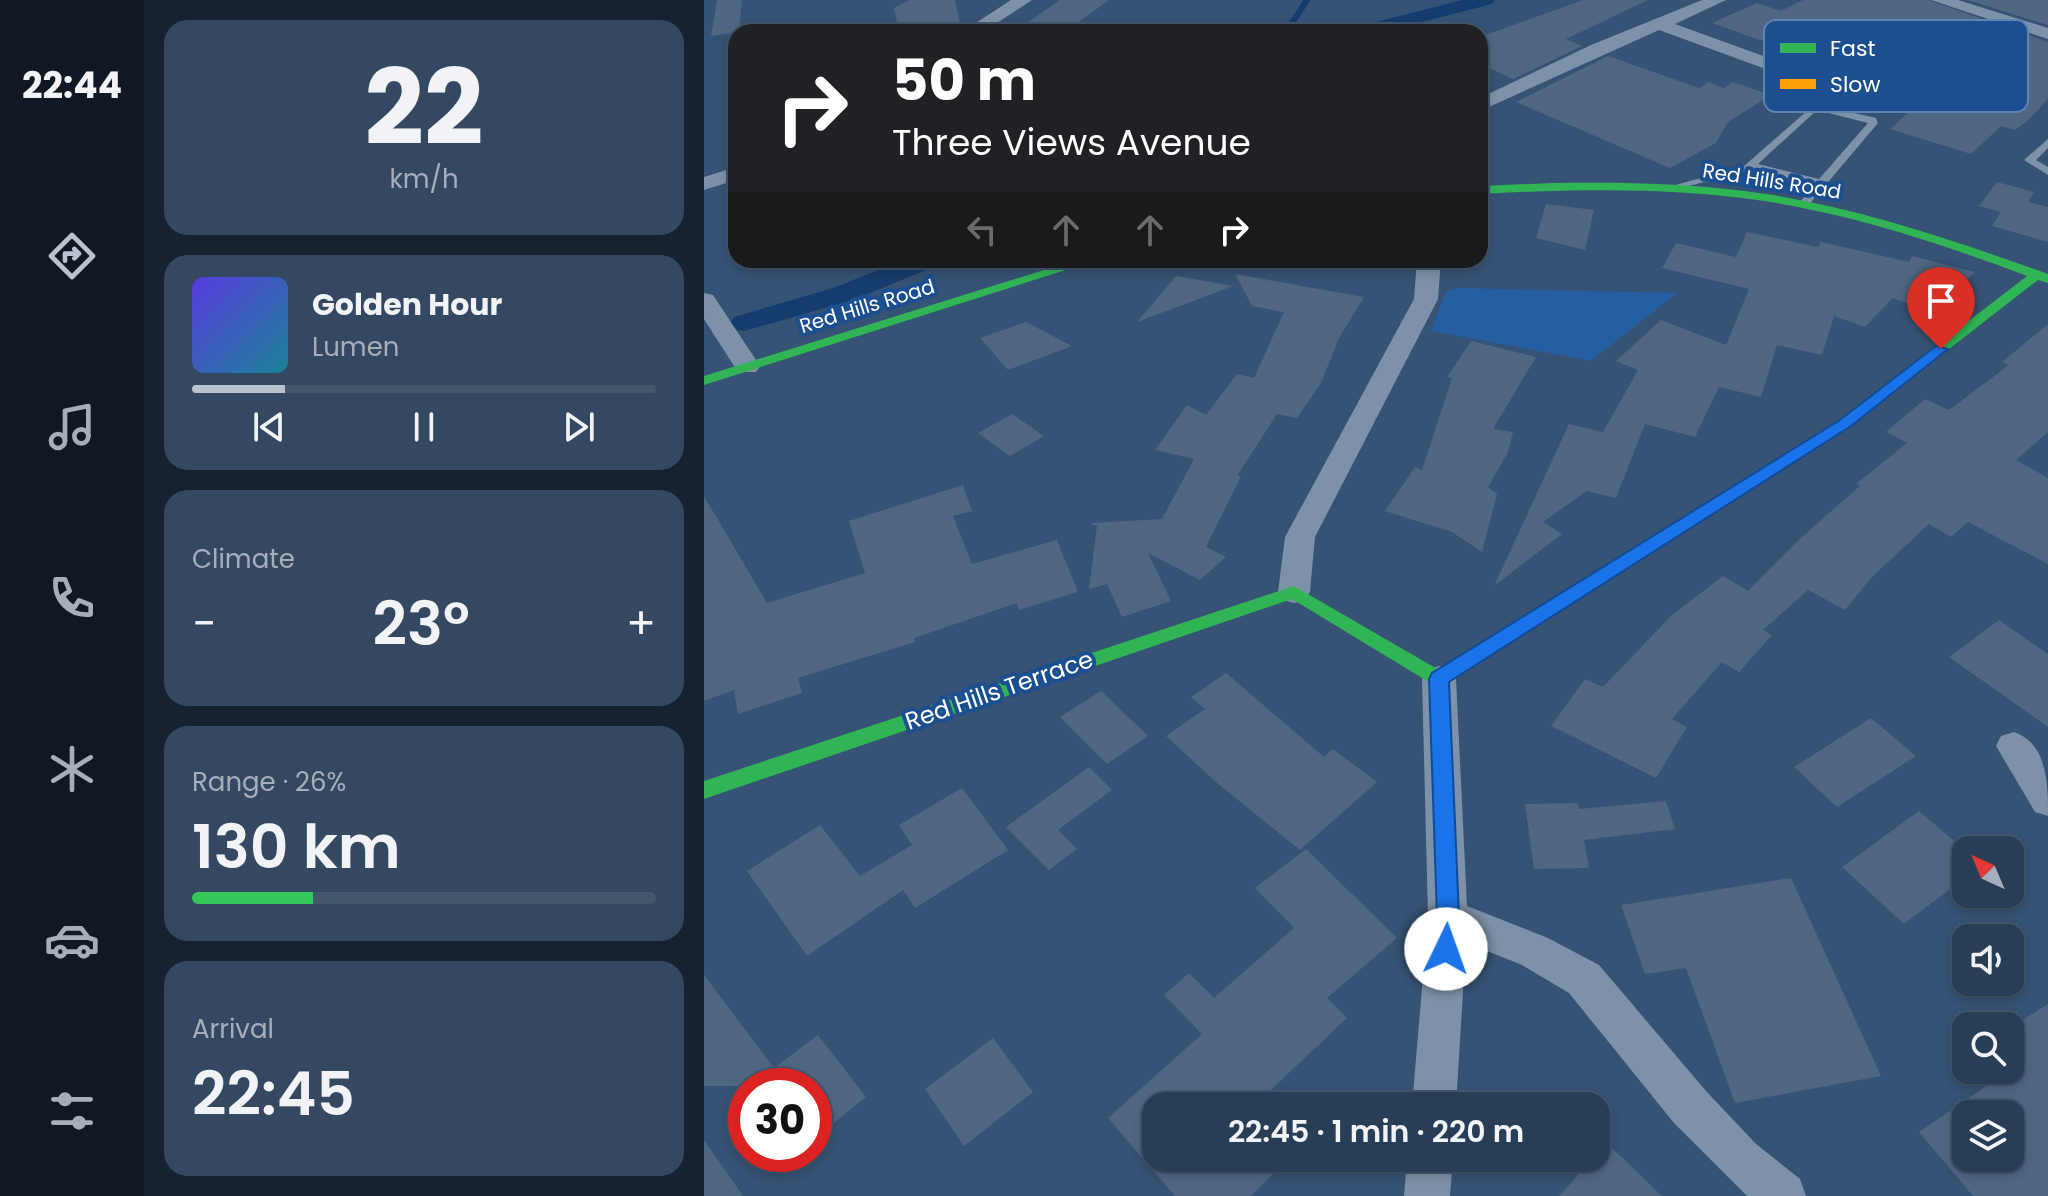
<!DOCTYPE html>
<meta charset="utf-8">
<style>
:root{--surface:#283e57;--page:#344961;--text:#f1f3f6;--muted:#a5aeba;--line:#44576d;--accent:#b9c2ce}
body{margin:0;font-family:Poppins,sans-serif;background:var(--page);color:var(--text);height:100vh;display:flex;flex-direction:column;font-size:30px;white-space:nowrap}
*{box-sizing:border-box;margin:0}
p{font-size:26px;color:var(--muted)}
.icon{flex:none;width:44px;height:44px;fill:none;stroke:currentColor;stroke-width:2;stroke-linecap:round;stroke-linejoin:round}
.map{position:relative;flex:1;overflow:hidden}
.panel{display:flex;flex-direction:column;gap:20px;padding:20px;background:#162230;width:560px}
.panel>*{flex:none}
.banner{position:absolute;left:24px;top:24px;width:760px;height:244px;border-radius:24px;box-shadow:0 4px 12px #0003,0 0 0 2px var(--line);background:#202124;color:#fff;overflow:hidden}
.needle{width:52px;rotate:316deg}
.tools{position:absolute;left:1248px;top:836px;display:grid;gap:16px}
.tools a{display:grid;place-items:center;width:72px;height:72px;border-radius:16px;background:var(--surface);box-shadow:0 4px 12px #0003,0 0 0 2px var(--line);font-size:40px}
.speed{position:absolute;left:24px;top:1068px;display:flex;gap:16px;font-size:40px;font-weight:700;text-align:center}
.speed>*{display:grid;place-content:center;width:104px;height:104px;border-radius:50%;background:var(--surface);box-shadow:0 4px 12px #0003,0 0 0 2px var(--line);line-height:1}
.speed .limit{border:12px solid #d22;background:#fff;color:#111}
.pin{position:absolute;display:grid;place-items:center;width:68px;height:68px;color:#fff;margin:-82px -34px;border-radius:50% 50% 50% 0;rotate:-45deg;box-shadow:0 0 8px #0007}
.pin .icon{rotate:45deg}
.me{position:absolute;width:88px;margin:-44px;rotate:3deg;stroke-linejoin:round;filter:drop-shadow(0 0 6px #0008)}
.turn{display:flex;align-items:center;gap:28px;height:168px;padding:0 32px;font-size:36px}
.turn .icon{width:104px;height:104px;stroke-width:2.5}
.turn b{display:block;font-size:56px;line-height:68px}
.lanes{display:flex;align-items:center;height:76px;padding:0 32px;background:#0003;justify-content:center;gap:40px;direction:ltr}
.lanes .off{opacity:.35}
.big{font-size:60px;font-weight:600;line-height:1.1}
.panel .card{flex:1;display:flex;flex-direction:column;justify-content:center;gap:12px;min-width:0;padding:0 28px;border-radius:24px;background:var(--page)}
.panel .dial{align-items:center;gap:0}
.dial b{font-size:104px;line-height:1}
.song{display:flex;align-items:center;gap:24px}
.cover{width:96px;height:96px;border-radius:12px;background:linear-gradient(135deg,hsl(250 70% 55%),hsl(190 70% 35%))}
.played{height:8px;border-radius:4px;background:linear-gradient(90deg,var(--accent) 20%,var(--line) 20%)}
.keys{display:flex;justify-content:space-around;direction:ltr}
.heat{display:flex;justify-content:space-between;align-items:center;font-size:44px;direction:ltr}
.charge{height:12px;border-radius:6px;background:linear-gradient(90deg,#34c759 26%,var(--line) 0)}
.trip{position:absolute;left:438px;top:1092px;width:468px;height:80px;border-radius:24px;background:var(--surface);box-shadow:0 4px 12px #0003,0 0 0 2px var(--line);font-weight:600;line-height:80px;text-align:center}
main{display:flex;flex:1;min-height:0}
.menu{display:flex;flex-direction:column;width:144px;justify-content:space-around;align-items:center;background:#101923;color:var(--muted)}
.menu .icon{width:56px;height:56px}
.menu .current{color:var(--accent)}
.menu b{font-size:36px;color:var(--text)}
.map>svg:first-child{display:block}
.green{fill:#265fa1}
.lines{fill:none;stroke-linecap:round;stroke-linejoin:round}
.stream{stroke:#153c6e;stroke-width:6}
.canal{fill:#153c6e;fill-rule:evenodd}
.building{fill:#506783;fill-rule:evenodd}
.lane{fill:#7d92a8;fill-rule:evenodd}
.street{fill:#7d92a8;fill-rule:evenodd}
.fast{fill:#30b455;fill-rule:evenodd}
.slow{fill:#ff9f0a;fill-rule:evenodd}
.route{fill:#1a73e8;stroke:#114b97;stroke-width:2}
.labels{text-anchor:middle;dominant-baseline:central;stroke-width:8;stroke-linejoin:round;paint-order:stroke}
.far-street-label{font-size:20px;fill:#fff;stroke:#1b4f8f}
.street-label{font-size:24px;fill:#fff;stroke:#1b4f8f}
.key{fill:#1b4f8f;stroke:#5f84b1;stroke-width:2}
.key-label{font-size:22px;fill:#fff}
</style>
<main>
<nav class="menu">
<b>22:44</b>
<svg class="icon current" aria-label="directions" viewBox="0 0 24 24"><path d="M12 3l9 9-9 9-9-9zM9 14v-3h6M13 9l2 2-2 2"/></svg>
<svg class="icon" aria-label="music" viewBox="0 0 24 24"><path d="M9 18V5l10-2v13"/><circle cx="6" cy="18" r="3"/><circle cx="16" cy="16" r="3"/></svg>
<svg class="icon" aria-label="phone" viewBox="0 0 24 24"><path d="M5 4h4l2 5-3 2q2 4 5 5l2-3 5 2v4C11 20 4 13 5 4z"/></svg>
<svg class="icon" aria-label="climate" viewBox="0 0 24 24"><path d="M12 3v18M4 7l16 10M4 17L20 7"/></svg>
<svg class="icon" aria-label="car" viewBox="0 0 24 24"><path d="M5 17H2v-5l4-1 3-4h7l3 4 3 1v5h-3M9 17h6M6 11h13"/><circle cx="7" cy="17" r="2"/><circle cx="17" cy="17" r="2"/></svg>
<svg class="icon" aria-label="filters" viewBox="0 0 24 24"><path d="M4 7h16M4 17h16"/><circle cx="9" cy="7" r="2"/><circle cx="15" cy="17" r="2"/></svg>
</nav>
<section class="panel">
<div class="card dial"><b>22</b><p>km/h</p></div>
<div class="card">
<div class="song"><i class="cover"></i><div><b>Golden Hour</b><p>Lumen</p></div></div>
<div class="played"></div>
<div class="keys"><svg class="icon" aria-label="previous" viewBox="0 0 24 24"><path d="M18 5L8 12l10 7zM5 5v14"/></svg><svg class="icon" aria-label="pause" viewBox="0 0 24 24"><path d="M8 5v14M16 5v14"/></svg><svg class="icon" aria-label="next" viewBox="0 0 24 24"><path d="M6 5l10 7-10 7zM19 5v14"/></svg></div>
</div>
<div class="card"><p>Climate</p>
<div class="heat"><a>−</a><b class="big">23°</b><a>+</a></div>
</div>
<div class="card"><p>Range · 26%</p><b class="big">130 km</b><div class="charge"></div></div>
<div class="card"><p>Arrival</p><b class="big">22:45</b></div>
</section>
<div class="map">
<svg width="1344" height="1196" viewBox="0 0 1344 1196">
<rect width="100%" height="100%" fill="#365274"/>
<path class="green" d="M754 288 973 293 887 361 727 331 742 291Z"/>
<g class="lines">
<path class="stream" d="M582 32 603 0"/>
<g class="canal">
<path d="M758 0H791L788 4 679 32H645L648 28Z"/>
<path d="M200 260H236L232 266 149 300 40 331 30 329 26 323 30 317 129 288Z"/>
</g>
</g>
<g class="building">
<path d="M13 0H38L35 32 7 36Z"/>
<path d="M205 0H251L257 29 255 32H195L190 8Z"/>
<path d="M356 0H405L361 32H310Z"/>
<path d="M879 0H944L862 39 878 46 809 79 776 64V37Z"/>
<path d="M1099 0H1224L1344 42V99L1322 122 1311 130 1297 126 1267 154 1186 129 1216 102 1179 88 1189 83 1121 58 1115 61 1008 23 1053 3 1077 11Z"/>
<path d="M1264 0H1344V25Z"/>
<path d="M904 56 995 88 1004 82 1020 88 1029 82 1067 95 1024 122 1012 143 966 168 812 102Z"/>
<path d="M1293 182 1330 192 1324 202 1344 207V242L1288 226 1297 212 1275 206Z"/>
<path d="M842 204 890 210 881 250 832 238Z"/>
<path d="M1043 232 1114 247 1117 242 1205 262 1208 256 1271 272 1231 314 1189 298 1161 327 1130 316 1118 355 1073 345 1057 397 1015 387 991 437 941 424 912 498 883 491 839 522 858 534 790 586 865 424 899 432 934 370 912 361 957 320 1022 345 1045 289 958 268 972 243 1032 257Z"/>
<path d="M531 274 660 297 635 338 617 383 593 418 573 414 533 476H537L502 547 522 557 496 580 444 553 467 601 418 617 403 584 385 589 393 526 386 523 458 519 490 459 451 450 483 405 502 415 533 374 550 378 580 312 548 306Z"/>
<path d="M472 276 529 286 433 322Z"/>
<path d="M322 322 368 346 304 370 276 338Z"/>
<path d="M1344 324V432L1312 460 1344 478V564L1264 522 1247 537 1225 524 1168 577 1141 610 1104 590 1059 630 1068 635 1035 672 1018 662 968 719 983 727 952 778 847 726 881 679 899 687 968 615 1019 576 1044 591 1100 535 1156 486 1152 484 1203 443 1182 432 1221 399 1245 410 1305 365 1298 362Z"/>
<path d="M767 341 832 357 789 429 809 432 804 452 784 487 793 494 778 552 748 532 681 511 711 467 718 470 748 378 743 377Z"/>
<path d="M308 414 340 436 306 456 274 433Z"/>
<path d="M259 485 268 511 249 516 268 564 353 540 374 592 315 610 313 603 210 638 211 642 94 678 98 693 34 714 30 690 0 701V496L63 603 161 573 145 521Z"/>
<path d="M1295 620 1344 654V727L1245 657Z"/>
<path d="M522 673 620 757 629 749 673 782 596 850 513 783 462 736 501 709 487 697Z"/>
<path d="M397 691 444 736 403 764 356 717Z"/>
<path d="M1167 718 1212 756 1133 807 1090 767Z"/>
<path d="M385 767 408 790 354 830 373 849 345 870 302 827Z"/>
<path d="M258 788 304 850 211 908 199 890 103 956 43 871 116 825 156 876 208 845 195 825Z"/>
<path d="M962 801 971 829 880 840 885 868 830 869 821 804 874 803 875 809Z"/>
<path d="M1215 811 1262 851V877L1200 924 1138 867Z"/>
<path d="M602 849 693 938 623 998 643 1018 550 1106H452V1158H585L547 1196H471L404 1118 498 1034 460 995 485 973 510 998 590 928 551 888Z"/>
<path d="M1087 878 1177 1076 1031 1103 982 968 941 974 917 905Z"/>
<path d="M0 975 70 1068 114 1035 162 1097 110 1139V1086H0Z"/>
<path d="M1344 1004V1196H1269L1215 1132 1306 1070V1028ZM1262 1114H1306V1158H1262Z"/>
<path d="M289 1038 329 1092 260 1146 221 1089Z"/>
<path d="M0 1140 39 1196H0Z"/>
<path d="M903 1143 958 1196H855Z"/>
</g>
<g class="lines">
<g class="lane">
<path d="M1111 104 1172 118 1174 123 1103 207 1093 205 1111 185 1049 169 966 191 961 188 1040 166ZM1113 110 1164 123 1115 179 1054 164Z"/>
<path d="M1344 139V148L1332 160 1344 167V175L1320 160Z"/>
</g>
<g class="street">
<path d="M307 0H328L279 32H258Z"/>
<path d="M998 0H1022L971 24 1190 103 1193 107 1190 111H1176L955 30 776 111V98L887 45Z"/>
<path d="M1227 0H1254L1344 28V39Z"/>
<path d="M32 167V180L0 190V177Z"/>
<path d="M713 260H737L734 299 611 537 606 592 601 600 590 603 579 600 574 592 581 537 710 299Z"/>
<path d="M0 293 9 295 56 366 52 372H34L30 366 0 319Z"/>
<path d="M735 666 747 670 752 679 763 906 844 938 895 965 1002 1091 1052 1144 1096 1179 1102 1196H1043L970 1123 865 993 816 964 762 943 752 1106H708L724 917 718 679 723 670Z"/>
<path d="M1310 732C1344 744 1344 785 1344 816L1331 812 1292 746 1297 736Z"/>
<path d="M703 1158H749L746 1196H700Z"/>
</g>
<g class="fast">
<path d="M848 183C919 182 991 183 1062 194 1159 209 1252 241 1344 274V283L1334 280 1146 426 1060 479 1052 474 1054 470 1136 420 1323 276C1238 244 1150 215 1060 201 966 187 871 189 776 194V186Z"/>
<path d="M372 260H393L0 385V376Z"/>
<path d="M590 586 735 670 765 653 772 655 774 660 772 665 742 684H728L588 599 0 799V781Z"/>
</g>
<path class="slow" d="M1060 469 1068 474 1066 478 772 665H758L756 660 758 655Z"/>
</g>
<path class="route" d="M1232 346 1244 349 1147 426 745 682 755 917 750 956 742 959 733 956 730 949 733 917 725 679 728 673 1136 420Z"/>
<g class="labels">
<g class="far-street-label">
<text transform="translate(1068 181) rotate(9)">Red Hills Road</text>
<text transform="translate(163 306) rotate(-17)">Red Hills Road</text>
</g>
<g class="street-label">
<text transform="translate(295 690) rotate(-19)">Red Hills Terrace</text>
</g>
</g>
<rect x="1060" y="20" width="264" height="92" rx="12" class="key"/>
<rect x="1076" y="43" width="36" height="10" fill="#30b455"/>
<rect x="1076" y="79" width="36" height="10" fill="#ff9f0a"/>
<g class="key-label">
<text x="1126" y="56">Fast</text>
<text x="1126" y="92">Slow</text>
</g>
</svg>
<div class="tools">
<a><svg class="needle" viewBox="-14 -14 28 28"><path d="M0-13l5 13h-10z" fill="#e53935"/><path d="M0 13l5-13h-10z" fill="#a5aeba"/></svg></a>
<a><svg class="icon" aria-label="sound" viewBox="0 0 24 24"><path d="M4 9h4l5-4v14l-5-4H4zM17 9q2 3 0 6"/></svg></a>
<a><svg class="icon" aria-label="search" viewBox="0 0 24 24"><circle cx="10" cy="10" r="6"/><path d="M15 15l6 6"/></svg></a>
<a><svg class="icon" aria-label="layers" viewBox="0 0 24 24"><path d="M12 4l9 5-9 5-9-5zM3 14l9 5 9-5"/></svg></a>
</div>
<div class="speed"><div class="limit">30</div></div>
<div class="pin" style="left:1237px;top:349px;background:#d93025"><svg class="icon" aria-label="arrive" viewBox="0 0 24 24"><path d="M6 21V4h12l-3 4 3 4H6"/></svg></div>
<svg class="me" style="left:742px;top:949px" viewBox="-20 -20 40 40"><circle r="19" fill="#fff"/><path d="M0-13L10 11 0 6-10 11z" fill="#1a73e8"/></svg>
<div class="trip">22:45 · 1 min · 220 m</div>
<div class="banner">
<div class="turn"><svg class="icon" aria-label="right" viewBox="0 0 24 24"><path d="M7 20v-9h11M14 6l5 5-5 5"/></svg><div><b>50 m</b>Three Views Avenue</div></div>
<div class="lanes"><svg class="icon off" aria-label="left" viewBox="0 0 24 24"><path d="M17 20v-9H6M10 6l-5 5 5 5"/></svg><svg class="icon off" aria-label="ahead" viewBox="0 0 24 24"><path d="M12 20V5M6 11l6-6 6 6"/></svg><svg class="icon off" aria-label="ahead" viewBox="0 0 24 24"><path d="M12 20V5M6 11l6-6 6 6"/></svg><svg class="icon" aria-label="right" viewBox="0 0 24 24"><path d="M7 20v-9h11M14 6l5 5-5 5"/></svg></div>
</div>
</div>
</main>
